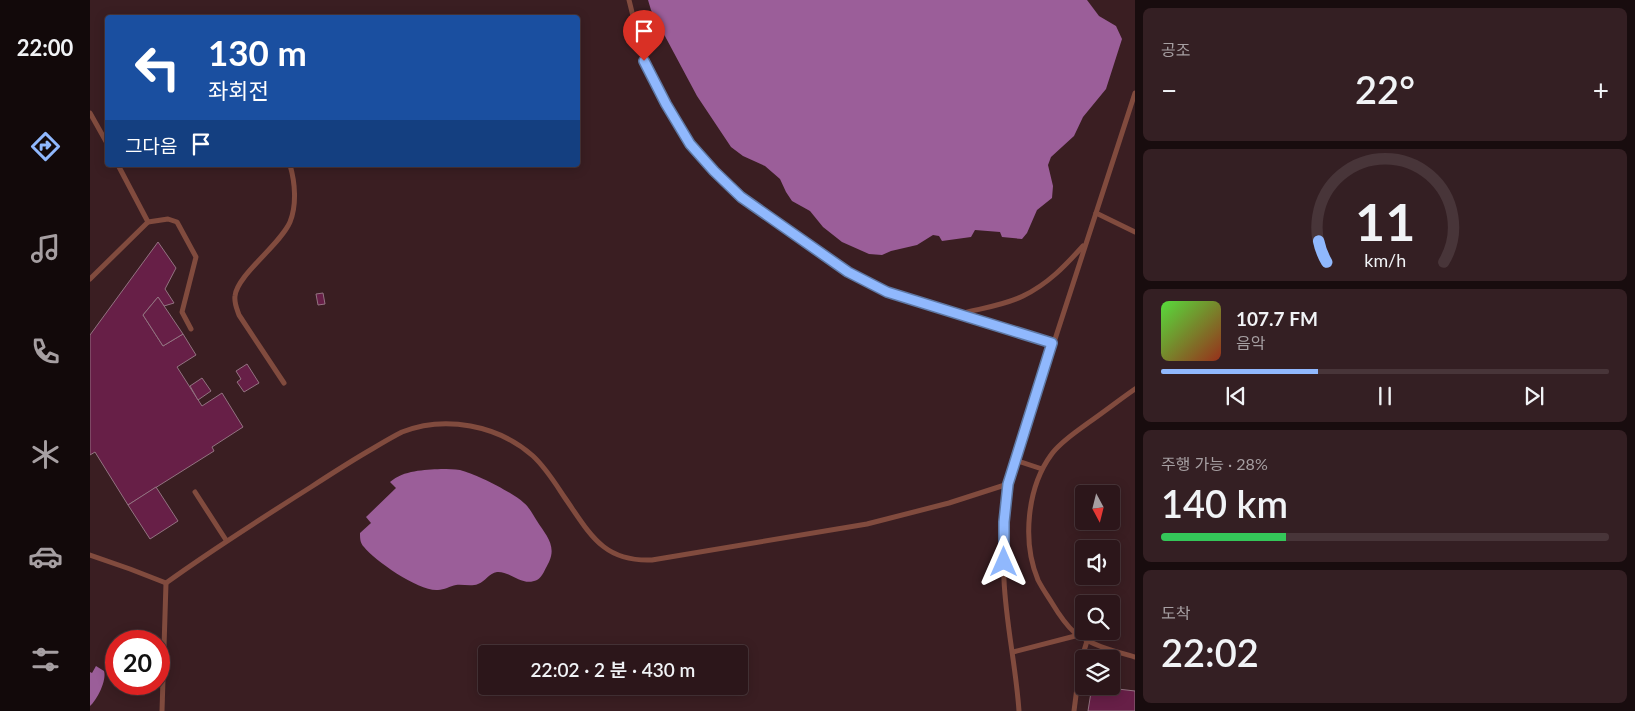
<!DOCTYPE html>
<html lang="ko">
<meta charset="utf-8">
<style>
:root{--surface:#2c161a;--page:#341f23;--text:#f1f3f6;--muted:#a69fa2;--line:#483539;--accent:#90b8fd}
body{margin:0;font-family:Lato,"Noto Sans KR",sans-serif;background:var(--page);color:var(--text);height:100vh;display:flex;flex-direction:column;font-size:19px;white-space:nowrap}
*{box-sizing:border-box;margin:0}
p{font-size:16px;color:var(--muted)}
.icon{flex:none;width:28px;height:28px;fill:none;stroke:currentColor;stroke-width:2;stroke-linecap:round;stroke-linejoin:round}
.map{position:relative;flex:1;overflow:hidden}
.sheet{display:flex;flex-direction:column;gap:8px;padding:8px;background:#180c0e;width:500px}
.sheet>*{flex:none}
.banner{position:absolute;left:15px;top:15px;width:475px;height:152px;border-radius:5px;box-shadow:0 2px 12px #0003,0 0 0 1px var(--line);background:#1a4fa0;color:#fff;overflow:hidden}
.needle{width:32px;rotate:173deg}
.tools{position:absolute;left:985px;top:485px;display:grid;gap:10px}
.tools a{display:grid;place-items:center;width:45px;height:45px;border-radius:5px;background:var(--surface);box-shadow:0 2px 12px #0003,0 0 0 1px var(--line);font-size:25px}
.speed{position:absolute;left:15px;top:630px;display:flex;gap:10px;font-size:25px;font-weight:700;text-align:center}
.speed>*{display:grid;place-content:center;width:65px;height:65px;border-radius:50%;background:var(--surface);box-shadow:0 2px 12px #0003,0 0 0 1px var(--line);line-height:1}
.speed .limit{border:8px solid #d22;background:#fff;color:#111}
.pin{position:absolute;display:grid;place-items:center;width:42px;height:42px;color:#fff;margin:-51px -21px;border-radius:50% 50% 50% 0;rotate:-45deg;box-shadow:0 0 5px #0007}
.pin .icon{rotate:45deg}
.me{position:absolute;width:55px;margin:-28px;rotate:0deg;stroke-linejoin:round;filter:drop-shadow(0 0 4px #0008)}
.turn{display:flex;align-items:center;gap:18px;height:105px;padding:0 20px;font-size:22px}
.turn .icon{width:65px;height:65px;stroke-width:2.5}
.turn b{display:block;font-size:35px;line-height:42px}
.then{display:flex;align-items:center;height:48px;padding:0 20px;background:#0003;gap:10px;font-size:19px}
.big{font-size:38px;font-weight:600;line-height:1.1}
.sheet .widget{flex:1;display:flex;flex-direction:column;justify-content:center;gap:8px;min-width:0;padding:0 18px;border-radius:8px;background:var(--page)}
.sheet .dial{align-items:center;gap:0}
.dial svg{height:130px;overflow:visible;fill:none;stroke:var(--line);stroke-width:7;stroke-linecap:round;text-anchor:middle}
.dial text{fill:var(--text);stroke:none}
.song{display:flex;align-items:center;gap:15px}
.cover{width:60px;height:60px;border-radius:8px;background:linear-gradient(135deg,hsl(110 70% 55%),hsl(10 70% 35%))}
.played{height:5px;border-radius:2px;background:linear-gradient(90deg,var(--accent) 35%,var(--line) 35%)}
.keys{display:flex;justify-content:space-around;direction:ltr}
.heat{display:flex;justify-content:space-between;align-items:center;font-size:28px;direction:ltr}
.charge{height:8px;border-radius:4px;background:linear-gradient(90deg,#34c759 28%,var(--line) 0)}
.trip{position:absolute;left:388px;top:645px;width:270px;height:50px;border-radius:5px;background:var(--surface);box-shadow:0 2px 12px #0003,0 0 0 1px var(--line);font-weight:600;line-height:50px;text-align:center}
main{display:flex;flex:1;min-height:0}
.dock{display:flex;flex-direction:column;width:90px;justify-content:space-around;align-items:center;background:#12090a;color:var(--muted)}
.dock .icon{width:35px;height:35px}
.dock .on{color:var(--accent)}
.dock b{font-size:22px;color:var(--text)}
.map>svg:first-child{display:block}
.water{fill:#9b5e99}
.building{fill:#671f47;stroke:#937381}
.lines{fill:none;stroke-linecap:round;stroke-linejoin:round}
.service{stroke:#814b3e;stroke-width:5}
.route-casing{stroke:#5e78a4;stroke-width:12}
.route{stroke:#90b8fd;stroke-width:9}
</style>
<main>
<nav class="dock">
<b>22:00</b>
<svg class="icon on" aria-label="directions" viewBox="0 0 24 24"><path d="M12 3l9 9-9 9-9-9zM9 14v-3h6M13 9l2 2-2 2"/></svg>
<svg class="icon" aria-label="music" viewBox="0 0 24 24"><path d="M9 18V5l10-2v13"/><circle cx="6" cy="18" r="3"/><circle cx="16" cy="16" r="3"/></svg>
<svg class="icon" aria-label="phone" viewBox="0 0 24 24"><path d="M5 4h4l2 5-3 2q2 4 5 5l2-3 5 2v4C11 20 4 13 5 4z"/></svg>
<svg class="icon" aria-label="climate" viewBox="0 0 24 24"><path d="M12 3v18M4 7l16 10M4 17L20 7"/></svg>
<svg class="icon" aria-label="car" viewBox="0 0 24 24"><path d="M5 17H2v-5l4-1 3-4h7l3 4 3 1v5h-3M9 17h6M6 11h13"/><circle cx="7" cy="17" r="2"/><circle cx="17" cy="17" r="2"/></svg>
<svg class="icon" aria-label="filters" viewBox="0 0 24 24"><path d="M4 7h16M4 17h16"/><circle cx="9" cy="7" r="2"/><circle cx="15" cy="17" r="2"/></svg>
</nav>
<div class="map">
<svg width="1045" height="711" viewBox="0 0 1045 711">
<rect width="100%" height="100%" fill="#3a1e22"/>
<g class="water">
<path d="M558 0H997L1009 16 1026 26 1032 39 1016 89 993 117 984 136 961 157 958 165 963 186 962 198 947 210 937 233 932 239 912 237 910 232 885 230 881 237 852 241 849 236 843 235 827 245 801 251 792 255 779 254 752 242 733 227 720 211 702 201 696 192 690 179 675 166 653 156 641 147 607 96 561 10Z"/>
<path d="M351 469C358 469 364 469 370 470 386 474 422 492 434 503 440 508 443 515 447 521 455 534 467 545 459 562 456 567 452 578 447 580 432 587 421 571 407 572 399 573 396 581 388 584 381 587 373 584 366 585 360 586 354 590 348 590 330 592 285 561 274 547 270 543 270 538 270 533L281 523 276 517 306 488 300 482C314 470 334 470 351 469Z"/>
<path d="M6 666 14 671C17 680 7 700 0 706V672L2 673Z"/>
</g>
<g class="building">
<path d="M68 242 86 268 75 289 84 303 74 306 68 297 53 315 73 346 93 334 106 355 87 367 112 406 132 393 153 427 122 447 124 451 38 505 5 452 0 455V335Z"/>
<path d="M233 293 235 304 228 305 226 294Z"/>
<path d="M68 297 93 334 73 346 53 315Z"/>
<path d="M157 364 169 383 154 392 147 382 151 379 146 371Z"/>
<path d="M112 378 121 391 108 400 100 386Z"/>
<path d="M66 487 88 521 60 539 38 505Z"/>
<path d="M1002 686 1045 691V711H998Z"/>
</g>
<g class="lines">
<g class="service">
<path d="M539 0 554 61 576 104 600 144 651 197 758 272 797 292 962 343"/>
<path d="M0 113 18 145"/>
<path d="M1006 213 1045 232"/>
<path d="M58 222 78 219 87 222 106 257 92 312 101 329"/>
<path d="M0 279 58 222 28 165"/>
<path d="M873 313C893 308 915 305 933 296 958 284 975 266 993 246"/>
<path d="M194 383 149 315C147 309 144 303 145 296 147 275 190 245 200 222 207 205 205 182 200 165"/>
<path d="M1045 389C1029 400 1014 412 998 423 986 432 970 442 961 455 937 488 932 542 948 580 952 588 957 595 962 603 968 613 976 625 985 633 1003 646 1024 651 1045 657"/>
<path d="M925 460 952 469"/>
<path d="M105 492 136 540"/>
<path d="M0 555 40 569 76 583"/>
<path d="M76 583C123 549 172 518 221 487 241 474 261 461 282 449 292 443 302 437 312 432 355 415 408 425 443 456 456 468 465 483 475 498 500 534 513 562 562 560L777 524 859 503 918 484"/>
<path d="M923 652 989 635"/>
<path d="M72 711 76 583"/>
<path d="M929 711C926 667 916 624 914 580 913 548 915 516 918 484L1045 93"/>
<path d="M984 711 990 664 997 641"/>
</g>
</g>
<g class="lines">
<g class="route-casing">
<path id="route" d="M554 61 576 104 600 144 624 171 651 197 758 272 797 292 962 343 918 484 914 522V562"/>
</g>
<use href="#route" class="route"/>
</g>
</svg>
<div class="tools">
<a><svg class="needle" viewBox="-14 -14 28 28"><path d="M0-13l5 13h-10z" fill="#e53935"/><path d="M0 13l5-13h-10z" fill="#a69fa2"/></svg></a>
<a><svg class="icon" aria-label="sound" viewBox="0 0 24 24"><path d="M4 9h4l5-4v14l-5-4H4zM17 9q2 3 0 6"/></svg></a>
<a><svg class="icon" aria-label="search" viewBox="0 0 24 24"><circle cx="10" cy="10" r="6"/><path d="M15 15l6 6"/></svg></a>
<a><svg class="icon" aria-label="layers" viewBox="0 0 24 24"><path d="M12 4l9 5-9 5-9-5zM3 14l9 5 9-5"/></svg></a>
</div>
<div class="speed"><div class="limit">20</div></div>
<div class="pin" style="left:554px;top:61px;background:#d93025"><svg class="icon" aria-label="arrive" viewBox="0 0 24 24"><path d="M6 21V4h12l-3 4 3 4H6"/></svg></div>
<svg class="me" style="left:914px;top:562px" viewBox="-20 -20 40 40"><path d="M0-17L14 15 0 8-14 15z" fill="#90b8fd" stroke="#fff" stroke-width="4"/></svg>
<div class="trip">22:02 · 2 분 · 430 m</div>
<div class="banner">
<div class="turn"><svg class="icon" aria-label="left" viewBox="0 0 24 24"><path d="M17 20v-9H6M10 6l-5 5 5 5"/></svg><div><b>130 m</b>좌회전</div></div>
<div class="then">그다음<svg class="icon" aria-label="arrive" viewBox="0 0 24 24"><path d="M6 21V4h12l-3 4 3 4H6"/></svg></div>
</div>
</div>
<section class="sheet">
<div class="widget"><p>공조</p>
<div class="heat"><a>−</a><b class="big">22°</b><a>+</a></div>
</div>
<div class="widget dial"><svg viewBox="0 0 100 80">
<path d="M14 69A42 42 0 1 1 86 69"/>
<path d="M14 69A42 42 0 0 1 9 56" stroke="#90b8fd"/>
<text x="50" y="56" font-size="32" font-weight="700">11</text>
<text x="50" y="72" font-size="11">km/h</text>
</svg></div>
<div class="widget">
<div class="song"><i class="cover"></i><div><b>107.7 FM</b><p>음악</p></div></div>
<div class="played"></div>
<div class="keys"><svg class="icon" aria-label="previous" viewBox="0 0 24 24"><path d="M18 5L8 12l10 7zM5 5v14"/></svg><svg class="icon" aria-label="pause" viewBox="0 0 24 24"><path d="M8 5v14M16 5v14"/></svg><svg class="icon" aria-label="next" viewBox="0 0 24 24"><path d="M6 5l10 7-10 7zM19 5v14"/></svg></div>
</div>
<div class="widget"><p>주행 가능 · 28%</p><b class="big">140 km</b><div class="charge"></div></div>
<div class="widget"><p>도착</p><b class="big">22:02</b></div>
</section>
</main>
